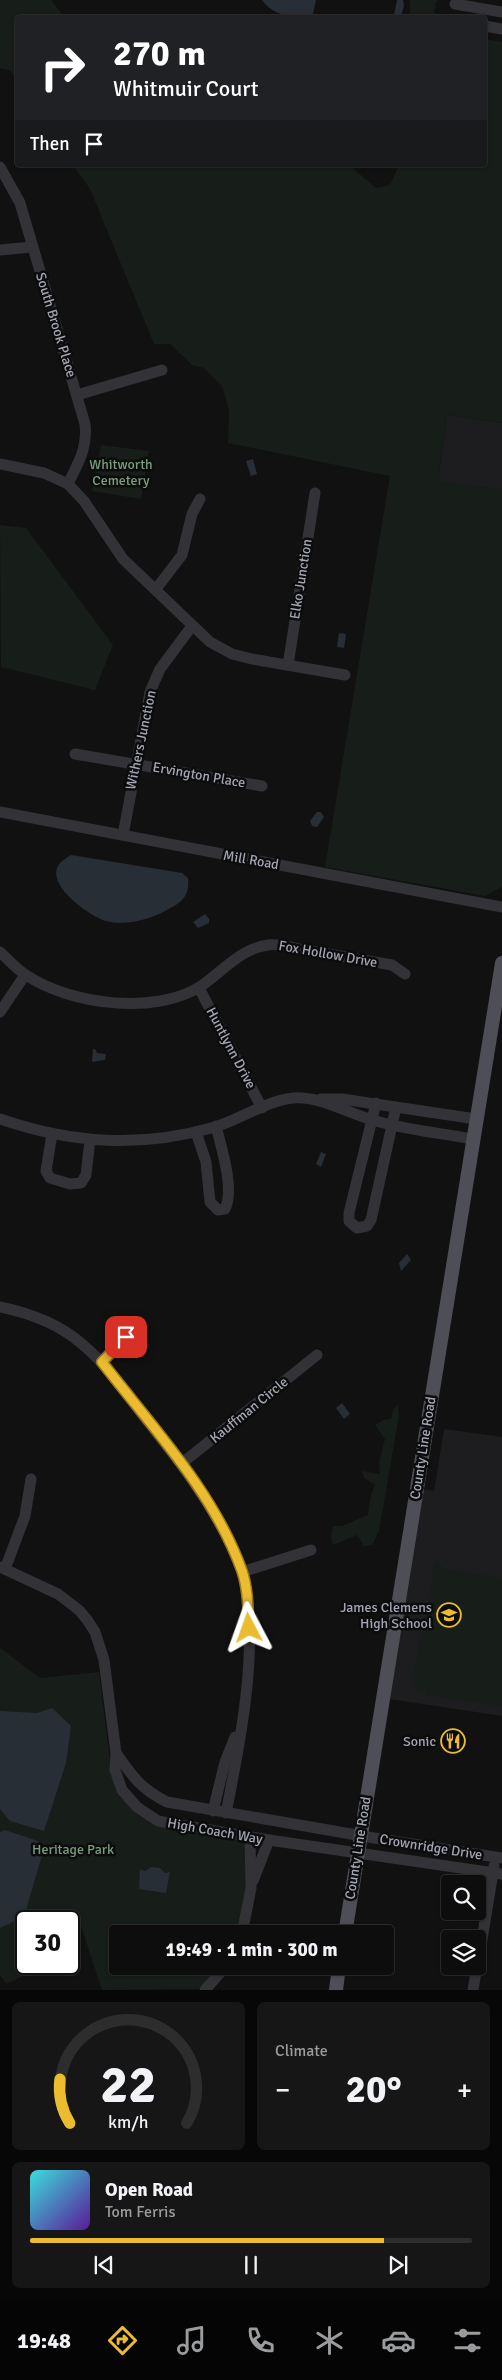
<!DOCTYPE html>
<meta charset="utf-8">
<style>
:root{--surface:#0d0d0e;--page:#161617;--text:#f1f3f6;--muted:#9a9c9e;--line:#2d2d2e;--accent:#ebbc30}
body{margin:0;font-family:Signika,sans-serif;background:var(--page);color:var(--text);height:100vh;display:flex;flex-direction:column;font-size:19px;white-space:nowrap}
*{box-sizing:border-box;margin:0}
p{font-size:16px;color:var(--muted)}
.icon{flex:none;width:28px;height:28px;fill:none;stroke:currentColor;stroke-width:2;stroke-linecap:round;stroke-linejoin:round}
.map{position:relative;height:1990px;overflow:hidden}
.side{display:flex;flex-direction:column;gap:12px;padding:12px;background:#070708;flex:1}
.side>*{flex:none}
.guide{position:absolute;left:15px;top:15px;width:472px;height:152px;border-radius:5px;box-shadow:0 1px 4px #0004,0 0 0 1px var(--line);background:#202124;color:#fff;overflow:hidden}
.controls{position:absolute;left:441px;top:1875px;display:grid;gap:10px}
.controls a{display:grid;place-items:center;width:45px;height:45px;border-radius:5px;background:var(--surface);box-shadow:0 1px 4px #0004,0 0 0 1px var(--line);font-size:25px}
.speed{position:absolute;left:15px;top:1910px;display:flex;gap:10px;font-size:25px;font-weight:700;text-align:center}
.speed>*{display:grid;place-content:center;width:65px;height:65px;border-radius:50%;background:var(--surface);box-shadow:0 1px 4px #0004,0 0 0 1px var(--line);line-height:1}
.speed .limit{border:2px solid #111;border-radius:8px;background:#fff;color:#111}
.pin{position:absolute;display:grid;place-items:center;width:42px;height:42px;color:#fff;margin:-21px;border-radius:10px;box-shadow:0 2px 8px #0006}
.me{position:absolute;width:55px;margin:-28px;rotate:356deg;stroke-linejoin:round;filter:drop-shadow(0 0 4px #0008)}
.turn{display:flex;align-items:center;gap:18px;height:105px;padding:0 15px;font-size:22px}
.turn .icon{width:65px;height:65px;stroke-width:2.5}
.turn b{display:block;font-size:35px;line-height:42px}
.then{display:flex;align-items:center;height:48px;padding:0 15px;background:#0003;gap:10px;font-size:19px}
.big{font-size:38px;font-weight:800;line-height:1.1}
.side .widget{flex:1;display:flex;flex-direction:column;justify-content:center;gap:8px;min-width:0;padding:0 18px;border-radius:8px;background:var(--page)}
.side .dial{align-items:center;gap:0}
.dial svg{height:130px;overflow:visible;fill:none;stroke:var(--line);stroke-width:7;stroke-linecap:round;text-anchor:middle}
.dial text{fill:var(--text);stroke:none}
.song{display:flex;align-items:center;gap:15px}
.cover{width:60px;height:60px;border-radius:8px;background:linear-gradient(135deg,hsl(180 70% 55%),hsl(270 70% 35%))}
.played{height:5px;border-radius:2px;background:linear-gradient(90deg,var(--accent) 80%,var(--line) 80%)}
.keys{display:flex;justify-content:space-around;direction:ltr}
.heat{display:flex;justify-content:space-between;align-items:center;font-size:28px;direction:ltr}
.side .tiles{flex:1;display:grid;gap:12px;grid-template-columns:1fr 1fr}
.widget:last-child{grid-column:span 2}
.trip{position:absolute;left:109px;top:1925px;width:285px;height:50px;border-radius:5px;background:var(--surface);box-shadow:0 1px 4px #0004,0 0 0 1px var(--line);font-weight:800;line-height:50px;text-align:center}
.tabs{display:flex;height:80px;justify-content:space-around;align-items:center;background:#050506;color:var(--muted)}
.tabs .icon{width:35px;height:35px}
.tabs .on{color:var(--accent)}
.tabs b{font-size:22px;color:var(--text)}
.map>svg:first-child{display:block}
.built{fill:#1d1d1f}
.green{fill:#171d19}
.water{fill:#282e35}
.lines{fill:none;stroke-linecap:round;stroke-linejoin:round}
.minor{stroke:#323237;stroke-width:11}
.major{stroke:#4e4f56;stroke-width:14}
.route-casing{stroke:#997a1f;stroke-width:12}
.route{stroke:#ebbc30;stroke-width:9}
.labels{text-anchor:middle;dominant-baseline:central;stroke-width:5;stroke-linejoin:round;paint-order:stroke}
.street-label{font-size:14px;fill:#a3a6b3;stroke:#0c0c0d}
.park-label{font-size:14px;fill:#7a9d7f;stroke:#0c0c0d}
.poi-label{font-size:14px;fill:#a3a6b3;stroke:#0c0c0d;text-anchor:end}
</style>
<div class="map">
<svg width="502" height="1990" viewBox="0 0 502 1990">
<rect width="100%" height="100%" fill="#111112"/>
<g class="built">
<path d="M447 415 502 423V490L438 482Z"/>
<path d="M444 1429 502 1437V1716L383 1698 417 1488 434 1491Z"/>
</g>
<g class="green">
<path d="M0 0H51L64 17 18 18 17 81 11 71 0 68Z"/>
<path d="M410 0H438L436 4 432 3 436 5 435 10H431L435 11 434 17H410Z"/>
<path d="M485 39 502 42V423L447 415 438 481 502 490V887L485 896 325 867 390 476 228 443 229 410 222 386 204 368 192 365 170 344H154L90 189 73 165H349L376 188 390 185 399 165H485Z"/>
<path d="M101 445 149 451 141 499 92 491Z"/>
<path d="M0 525 26 528 113 645 95 690 1 667Z"/>
<path d="M398 1405 399 1415 379 1531 372 1545 364 1546 357 1535 333 1545 331 1538 333 1526H342L368 1515 371 1495 375 1485 364 1478 362 1471 380 1474 379 1462 385 1439 375 1425 383 1420 391 1419 393 1410Z"/>
<path d="M435 1559 445 1569 502 1578V1706L426 1695 427 1688 424 1691H416L411 1681 427 1609Z"/>
<path d="M0 1648 40 1678 99 1672 110 1760 136 1812 241 1840 246 1844 247 1879 238 1934H118V1966H222L199 1989 102 1990 80 1923 69 1927V1921H26V1964L47 1965 6 1984 0 1975Z"/>
</g>
<g class="water">
<path d="M262 0H316L313 14C294 18 274 17 262 0Z"/>
<path d="M397 0H403L404 6 401 16 394 15Z"/>
<path d="M253 459 257 474 251 476 246 461Z"/>
<path d="M339 633 346 634 344 648 337 647Z"/>
<path d="M317 812H321L324 817 317 827 312 826 310 821Z"/>
<path d="M71 855 182 873 188 878C190 897 181 903 165 911 148 920 125 926 106 921 89 916 41 882 61 862 64 859 68 857 71 855Z"/>
<path d="M205 914 209 919V923L198 928 193 922Z"/>
<path d="M93 1049H95L97 1053 106 1054 105 1060 92 1062Z"/>
<path d="M321 1152 326 1154 321 1167 316 1164Z"/>
<path d="M407 1254 411 1260 401 1271 399 1263Z"/>
<path d="M342 1403 350 1414 344 1419 336 1408Z"/>
<path d="M52 1708 71 1726 66 1763 44 1831 10 1821 0 1809V1711L37 1713Z"/>
<path d="M5 1830 38 1841 43 1852 26 1910 13 1922 0 1928V1832Z"/>
<path d="M151 1867 160 1868 165 1873 170 1872 166 1893 139 1889 140 1869 145 1871Z"/>
</g>
<g class="lines">
<g class="minor">
<path d="M455 4 502 12"/>
<path d="M485 26 502 29"/>
<path d="M0 167 20 203 85 424C88 448 78 463 68 484"/>
<path d="M0 250 32 247"/>
<path d="M77 395 162 370"/>
<path d="M0 464 44 473 68 484 84 501 123 559 210 642 232 654 252 659 345 675"/>
<path d="M156 589 182 555 192 514 200 499"/>
<path d="M288 665 315 493"/>
<path d="M75 754 262 786"/>
<path d="M0 812 502 907"/>
<path d="M123 835 150 692 160 669 192 626"/>
<path d="M0 952C9 960 16 969 26 975 69 1004 155 1016 201 986 222 972 241 948 268 945 279 943 294 948 305 950 334 955 363 960 392 965L405 974"/>
<path d="M199 988 262 1108"/>
<path d="M0 1012 25 975"/>
<path d="M321 1099H342L476 1119"/>
<path d="M376 1103 349 1213V1221L357 1228 367 1226 371 1220 396 1107"/>
<path d="M0 1119C73 1144 141 1148 215 1127 241 1119 266 1101 293 1098 322 1096 348 1114 376 1121 407 1130 440 1133 472 1139"/>
<path d="M196 1132 206 1162 210 1202 218 1210 225 1209C235 1189 221 1147 216 1126"/>
<path d="M52 1134 46 1171 50 1178 70 1184 81 1183 86 1175 90 1140"/>
<path d="M0 1307C29 1313 59 1324 82 1344 105 1363 123 1389 141 1413 175 1456 209 1498 232 1548 235 1556 240 1564 242 1572 261 1640 240 1744 226 1813"/>
<path d="M101 1362 139 1324"/>
<path d="M181 1464 317 1355"/>
<path d="M0 1567 58 1594 79 1610 88 1621 95 1632 104 1660 116 1753 115 1770 122 1790 137 1807 158 1821 269 1840 502 1874"/>
<path d="M5 1569 25 1516 31 1479"/>
<path d="M242 1572 311 1550"/>
<path d="M116 1753C132 1776 141 1789 167 1802L374 1838 502 1858"/>
<path d="M213 1811 225 1762 235 1737"/>
<path d="M253 1881 269 1840"/>
<path d="M242 1934 251 1888 250 1837"/>
<path d="M478 1964 494 1866"/>
<path d="M205 1990 226 1966"/>
<path d="M473 1990 477 1966"/>
</g>
<g class="major">
<path d="M345 1934 502 963"/>
<path d="M336 1990 339 1966"/>
</g>
</g>
<g class="lines">
<g class="route-casing">
<path id="route" d="M126 1337 102 1362C152 1427 214 1492 242 1571 248 1588 248 1609 249 1628"/>
</g>
<use href="#route" class="route"/>
</g>
<defs>
<g id="school-ring" transform="scale(1.25)"><circle r="9.5" fill="#0c0c0d" stroke="#ebbc30" stroke-width="1.5"/><path d="M0-5L7-2L0 1L-7-2ZM-4 1L0 2.5L4 1V4Q0 6-4 4Z" fill="#ebbc30"/></g>
<g id="restaurant-ring" transform="scale(1.25)"><circle r="9.5" fill="#0c0c0d" stroke="#ebbc30" stroke-width="1.5"/><path d="M-5-6h1v4h1v-4h1v4h1v-4h1v5L-1.5 .5V6h-2V.5L-5-1ZM5-6V6H3V1.5H1.5Q1.5-4 5-6Z" fill="#ebbc30"/></g>
</defs>
<g fill-rule="evenodd">
<use href="#school-ring" x="449" y="1615"/>
<use href="#restaurant-ring" x="453" y="1741"/>
</g>
<g class="labels">
<g class="street-label">
<text transform="translate(56 325) rotate(73)">South Brook Place</text>
<text transform="translate(301 579) rotate(-81)">Elko Junction</text>
<text transform="translate(141 740) rotate(-78)">Withers Junction</text>
<text transform="translate(199 775) rotate(10)">Ervington Place</text>
<text transform="translate(251 860) rotate(10)">Mill Road</text>
<text transform="translate(328 954) rotate(10)">Fox Hollow Drive</text>
<text transform="translate(231 1048) rotate(62)">Huntlynn Drive</text>
<text transform="translate(249 1410) rotate(-39)">Kauffman Circle</text>
<text transform="translate(423 1448) rotate(-81)">County Line Road</text>
<text transform="translate(215 1831) rotate(10)">High Coach Way</text>
<text transform="translate(431 1847) rotate(9)">Crownridge Drive</text>
<text transform="translate(358 1848) rotate(-81)">County Line Road</text>
</g>
<g class="park-label">
<text x="121" y="464">Whitworth<tspan x="121" dy="16">Cemetery</tspan></text>
<text x="73" y="1849">Heritage Park</text>
</g>
<g class="poi-label">
<text x="432" y="1607">James Clemens<tspan x="432" dy="16">High School</tspan></text>
<text x="436" y="1741">Sonic</text>
</g>
</g>
</svg>
<div class="controls">
<a><svg class="icon" aria-label="search" viewBox="0 0 24 24"><circle cx="10" cy="10" r="6"/><path d="M15 15l6 6"/></svg></a>
<a><svg class="icon" aria-label="layers" viewBox="0 0 24 24"><path d="M12 4l9 5-9 5-9-5zM3 14l9 5 9-5"/></svg></a>
</div>
<div class="speed"><div class="limit">30</div></div>
<div class="pin" style="left:126px;top:1337px;background:#d93025"><svg class="icon" aria-label="arrive" viewBox="0 0 24 24"><path d="M6 21V4h12l-3 4 3 4H6"/></svg></div>
<svg class="me" style="left:249px;top:1628px" viewBox="-20 -20 40 40"><path d="M0-17L14 15 0 8-14 15z" fill="#ebbc30" stroke="#fff" stroke-width="4"/></svg>
<div class="trip">19:49 · 1 min · 300 m</div>
<div class="guide">
<div class="turn"><svg class="icon" aria-label="right" viewBox="0 0 24 24"><path d="M7 20v-9h11M14 6l5 5-5 5"/></svg><div><b>270 m</b>Whitmuir Court</div></div>
<div class="then">Then<svg class="icon" aria-label="arrive" viewBox="0 0 24 24"><path d="M6 21V4h12l-3 4 3 4H6"/></svg></div>
</div>
</div>
<section class="side">
<div class="tiles">
<div class="widget dial"><svg viewBox="0 0 100 80">
<path d="M14 69A42 42 0 1 1 86 69"/>
<path d="M14 69A42 42 0 0 1 8 42" stroke="#ebbc30"/>
<text x="50" y="56" font-size="32" font-weight="700">22</text>
<text x="50" y="72" font-size="11">km/h</text>
</svg></div>
<div class="widget"><p>Climate</p>
<div class="heat"><a>−</a><b class="big">20°</b><a>+</a></div>
</div>
<div class="widget">
<div class="song"><i class="cover"></i><div><b>Open Road</b><p>Tom Ferris</p></div></div>
<div class="played"></div>
<div class="keys"><svg class="icon" aria-label="previous" viewBox="0 0 24 24"><path d="M18 5L8 12l10 7zM5 5v14"/></svg><svg class="icon" aria-label="pause" viewBox="0 0 24 24"><path d="M8 5v14M16 5v14"/></svg><svg class="icon" aria-label="next" viewBox="0 0 24 24"><path d="M6 5l10 7-10 7zM19 5v14"/></svg></div>
</div>
</div>
</section>
<nav class="tabs">
<b>19:48</b>
<svg class="icon on" aria-label="directions" viewBox="0 0 24 24"><path d="M12 3l9 9-9 9-9-9zM9 14v-3h6M13 9l2 2-2 2"/></svg>
<svg class="icon" aria-label="music" viewBox="0 0 24 24"><path d="M9 18V5l10-2v13"/><circle cx="6" cy="18" r="3"/><circle cx="16" cy="16" r="3"/></svg>
<svg class="icon" aria-label="phone" viewBox="0 0 24 24"><path d="M5 4h4l2 5-3 2q2 4 5 5l2-3 5 2v4C11 20 4 13 5 4z"/></svg>
<svg class="icon" aria-label="climate" viewBox="0 0 24 24"><path d="M12 3v18M4 7l16 10M4 17L20 7"/></svg>
<svg class="icon" aria-label="car" viewBox="0 0 24 24"><path d="M5 17H2v-5l4-1 3-4h7l3 4 3 1v5h-3M9 17h6M6 11h13"/><circle cx="7" cy="17" r="2"/><circle cx="17" cy="17" r="2"/></svg>
<svg class="icon" aria-label="filters" viewBox="0 0 24 24"><path d="M4 7h16M4 17h16"/><circle cx="9" cy="7" r="2"/><circle cx="15" cy="17" r="2"/></svg>
</nav>
